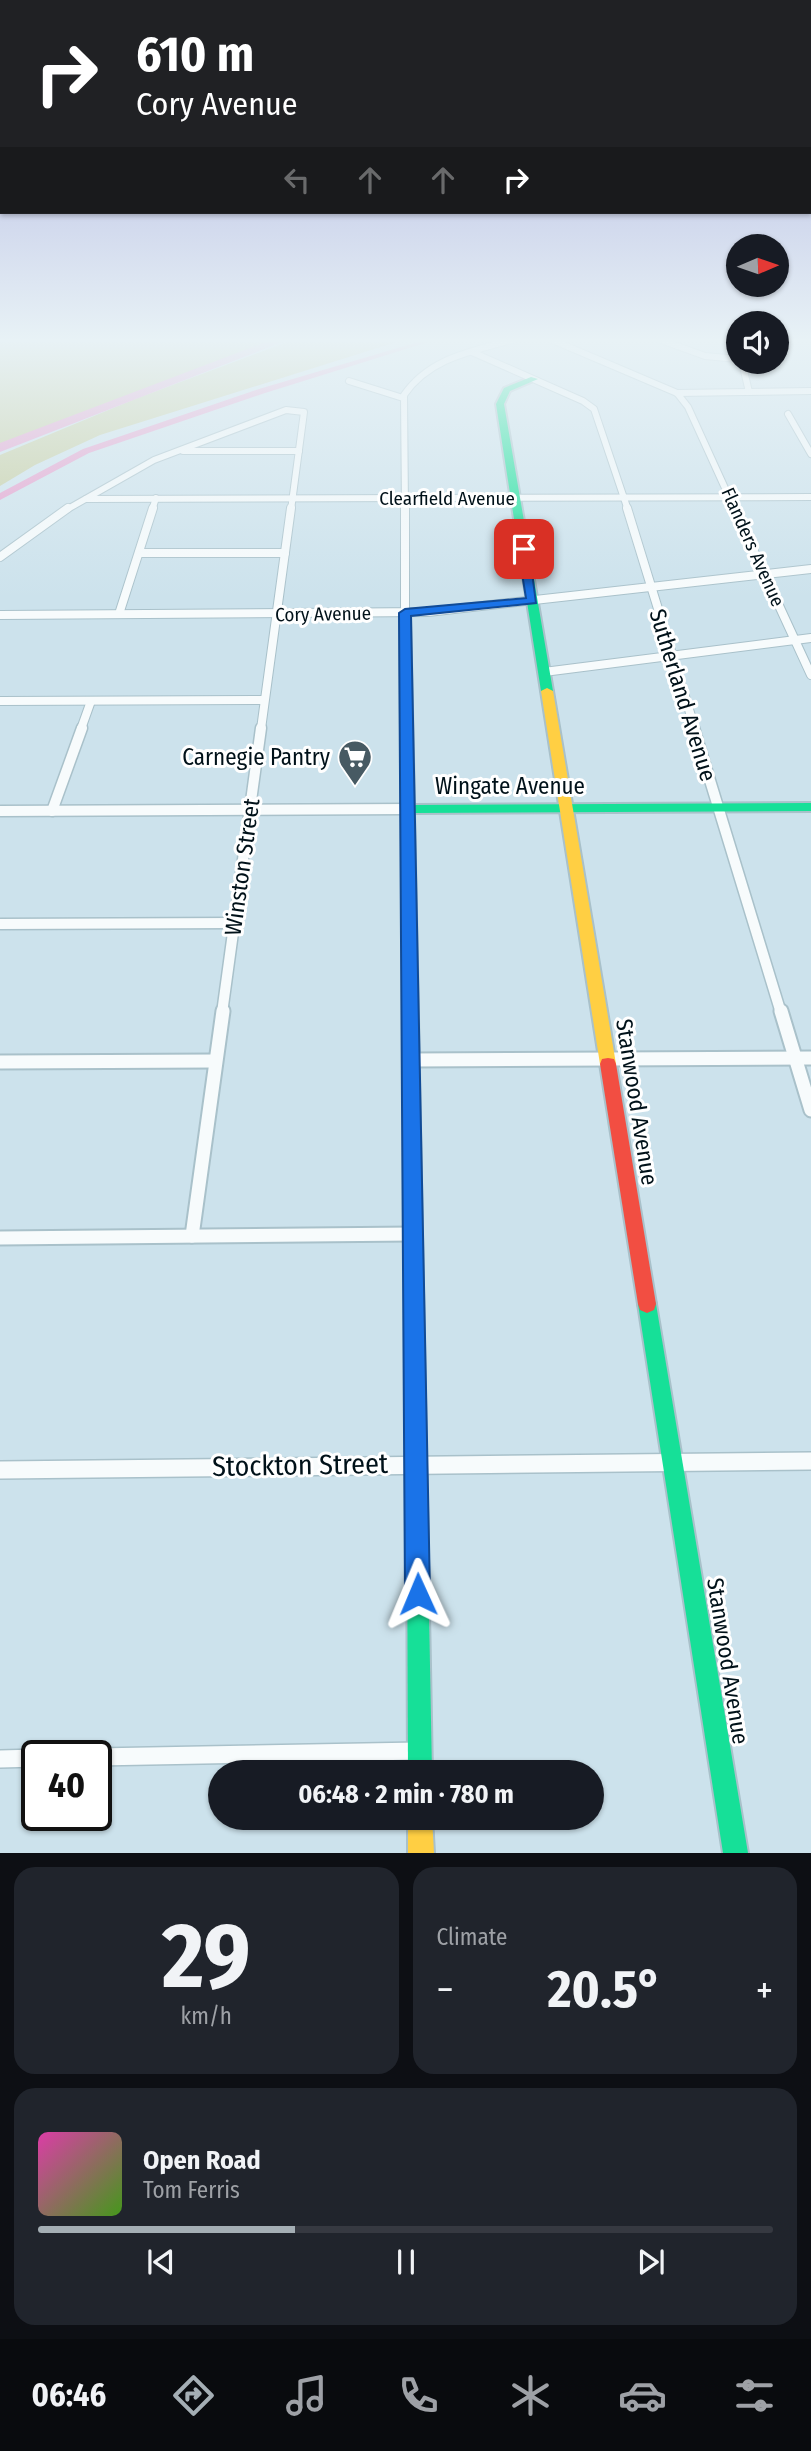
<!DOCTYPE html>
<meta charset="utf-8">
<style>
:root{--surface:#171b24;--page:#20242c;--text:#f1f3f6;--muted:#9ea1a6;--line:#363941;--accent:#a4aeb4}
body{margin:0;font-family:"Fira Sans Condensed",sans-serif;background:var(--page);color:var(--text);height:100vh;display:flex;flex-direction:column;font-size:26px;white-space:nowrap}
*{box-sizing:border-box;margin:0}
p{font-size:23px;color:var(--muted)}
.icon{flex:none;width:38px;height:38px;fill:none;stroke:currentColor;stroke-width:2;stroke-linecap:round;stroke-linejoin:round}
.map{position:relative;height:1853px;overflow:hidden}
.sheet{display:flex;flex-direction:column;gap:14px;padding:14px;background:#0d0f14;flex:1}
.sheet>*{flex:none}
.top-card{position:absolute;left:0px;top:0px;width:812px;height:214px;box-shadow:0 2px 5px #0004;background:#202124;color:#fff;overflow:hidden}
.needle{width:46px;rotate:88deg}
.buttons{position:absolute;left:726px;top:234px;display:grid;gap:14px}
.buttons a{display:grid;place-items:center;width:63px;height:63px;border-radius:50%;background:var(--surface);box-shadow:0 2px 5px #0004;font-size:35px}
.speed{position:absolute;left:21px;top:1740px;display:flex;gap:14px;font-size:35px;font-weight:700;text-align:center}
.speed>*{display:grid;place-content:center;width:91px;height:91px;border-radius:50%;background:var(--surface);box-shadow:0 2px 5px #0004;line-height:1}
.speed .limit{border:4px solid #111;border-radius:10px;background:#fff;color:#111}
.pin{position:absolute;display:grid;place-items:center;width:60px;height:60px;color:#fff;margin:-30px;border-radius:14px;box-shadow:0 4px 10px #0006}
.me{position:absolute;width:77px;margin:-38px;rotate:359deg;stroke-linejoin:round;filter:drop-shadow(0 0 5px #0008)}
.turn{display:flex;align-items:center;gap:24px;height:147px;padding:0 21px;font-size:32px}
.turn .icon{width:91px;height:91px;stroke-width:2.5}
.turn b{display:block;font-size:49px;line-height:60px}
.lanes{display:flex;align-items:center;height:66px;padding:0 21px;background:#0003;justify-content:center;gap:35px;direction:ltr}
.lanes .off{opacity:.35}
.big{font-size:52px;font-weight:700;line-height:1.1}
.sheet .tile{flex:1;display:flex;flex-direction:column;justify-content:center;gap:10px;min-width:0;padding:0 24px;border-radius:21px;background:var(--page)}
.sheet .dial{align-items:center;gap:0}
.dial b{font-size:91px;line-height:1}
.song{display:flex;align-items:center;gap:21px}
.cover{width:84px;height:84px;border-radius:10px;background:linear-gradient(135deg,hsl(320 70% 55%),hsl(100 70% 35%))}
.played{height:7px;border-radius:4px;background:linear-gradient(90deg,var(--accent) 35%,var(--line) 35%)}
.keys{display:flex;justify-content:space-around;direction:ltr}
.heat{display:flex;justify-content:space-between;align-items:center;font-size:38px;direction:ltr}
.sheet .tiles{flex:1;display:grid;gap:14px;grid-template-columns:1fr 1fr}
.tile:last-child{grid-column:span 2}
.trip{position:absolute;left:208px;top:1760px;width:396px;height:70px;border-radius:35px;background:var(--surface);box-shadow:0 2px 5px #0004;font-weight:700;line-height:70px;text-align:center}
.dock{display:flex;height:112px;justify-content:space-around;align-items:center;background:#090b0e;color:var(--muted)}
.dock .icon{width:49px;height:49px}
.dock .on{color:var(--accent)}
.dock b{font-size:32px;color:var(--text)}
.map>svg:first-child{display:block}
.green{fill:#c5cda0}
.lines{fill:none;stroke-linecap:round;stroke-linejoin:round}
.canal{fill:#e59ecd;fill-rule:evenodd}
.river{fill:#e59ecd;fill-rule:evenodd}
.street-far4-casing{stroke:#a9c1ca;stroke-width:8}
.street-far3-casing{stroke:#a9c1ca;stroke-width:10}
.street-far2-casing{stroke:#a9c1ca;stroke-width:13}
.street-far1-casing{stroke:#a9c1ca;stroke-width:17}
.street-casing{stroke:#a9c1ca;stroke-width:20}
.fast-casing{stroke:#a9c1ca;stroke-width:4}
.slow-casing{stroke:#a9c1ca;stroke-width:4}
.jam-casing{stroke:#a9c1ca;stroke-width:4}
.street-far4{stroke:#f7fbfc;stroke-width:6}
.street-far3{stroke:#f7fbfc;stroke-width:8}
.street-far2{stroke:#f7fbfc;stroke-width:10}
.street-far1{stroke:#f7fbfc;stroke-width:13}
.street{stroke:#f7fbfc;stroke-width:17}
.fast{fill:#16e098;fill-rule:evenodd}
.slow{fill:#ffcf43;fill-rule:evenodd}
.jam{fill:#f24e42;fill-rule:evenodd}
.route{fill:#1a73e8;stroke:#114b97;stroke-width:2}
.labels{text-anchor:middle;dominant-baseline:central;stroke-width:6;stroke-linejoin:round;paint-order:stroke}
.far-street-label{font-size:19px;fill:#001119;stroke:#fff}
.street-label{font-size:23px;fill:#001119;stroke:#fff}
.poi-label{font-size:23px;fill:#001119;stroke:#fff;text-anchor:end}
.near-street-label{font-size:28px;fill:#001119;stroke:#fff}
</style>
<div class="map">
<svg width="811" height="1853" viewBox="0 0 811 1853">
<rect width="100%" height="100%" fill="#cce2ec"/>
<g class="green">
<path d="M0 339H281L0 448Z"/>
<path d="M295 339H406L100 435 35 465 0 486V455L135 399Z"/>
</g>
<g class="lines">
<path class="canal" d="M428 339H438L265 393 89 453 0 500V493L83 449 259 389Z"/>
<path class="river" d="M274 339H290L0 452V443Z"/>
<g class="street-far4-casing">
<g id="street-far4">
<path d="M550 339 677 393 688 407 735 510"/>
<path d="M658 339 705 356 738 359"/>
<path d="M737 339 738 346"/>
<path d="M472 352 583 401 594 409 628 510"/>
<path d="M742 362 749 392"/>
<path d="M349 381 403 398"/>
<path d="M677 393 811 391"/>
<path d="M788 414 811 454"/>
<path d="M183 451H299"/>
<path d="M86 499 811 497"/>
<path d="M66 510 154 460 286 410 304 412 291 510"/>
<path d="M152 510 156 498"/>
<path d="M405 510 404 395C430 357 474 351 515 339"/>
</g>
</g>
<g class="street-far3-casing">
<g id="street-far3">
<path d="M405 508V613"/>
<path d="M627 508 695 729"/>
<path d="M734 508 811 675"/>
<path d="M139 553H285"/>
<path d="M0 557 68 508"/>
<path d="M119 614 153 508"/>
<path d="M0 615 428 612 811 569"/>
<path d="M544 672 811 638"/>
<path d="M0 701 264 700"/>
<path d="M81 729 91 701"/>
<path d="M261 729 291 508"/>
</g>
</g>
<g class="street-far2-casing">
<g id="street-far2">
<path d="M694 728 781 1013"/>
<path d="M0 811 409 809"/>
<path d="M52 811 82 728"/>
<path d="M0 924 235 923"/>
<path d="M222 1013 261 728"/>
</g>
</g>
<g class="street-far1-casing">
<g id="street-far1">
<path d="M781 1011 811 1110"/>
<path d="M411 1060 811 1058"/>
<path d="M0 1062 215 1061"/>
<path d="M192 1236 223 1011"/>
<path d="M0 1238 413 1234"/>
</g>
</g>
<g class="street-casing">
<g id="street">
<path d="M0 1470 811 1461"/>
<path d="M96 1757 419 1751"/>
<path d="M0 1759 37 1758"/>
</g>
</g>
<g class="fast-casing">
<g id="fast">
<path d="M531 377 538 379 510 391 504 404 553 691 547 694 541 691 496 404 504 388Z"/>
<path d="M405 610 410 613 414 805 811 803V811L414 813 417 964 415 968H405L403 964 400 613Z"/>
<path d="M647 1295 654 1298 656 1304 748 1853H723L638 1304 640 1298Z"/>
<path d="M417 1496 424 1499 427 1506 432 1773H408L407 1506 410 1499Z"/>
</g>
</g>
<g class="slow-casing">
<g id="slow">
<path d="M547 688 553 691 616 1064 614 1069 608 1070 602 1069 600 1064 541 691Z"/>
<path d="M410 959 415 960 417 964 427 1506 424 1513 417 1516 410 1513 407 1506 403 964 405 960Z"/>
<path d="M408 1818H432L434 1853H408Z"/>
</g>
</g>
<g class="jam-casing">
<path id="jam" d="M608 1058 614 1059 616 1064 656 1304 654 1310 647 1313 640 1310 638 1304 600 1064 602 1059Z"/>
</g>
<use href="#street-far4" class="street-far4"/>
<use href="#street-far3" class="street-far3"/>
<use href="#street-far2" class="street-far2"/>
<use href="#street-far1" class="street-far1"/>
<use href="#street" class="street"/>
<use href="#fast" class="fast"/>
<use href="#slow" class="slow"/>
<use href="#jam" class="jam"/>
</g>
<linearGradient id="sky" x2="0" y2="1"><stop stop-color="#a7abdd"/><stop offset="0.57" stop-color="#e8f2f6"/><stop offset="1" stop-color="#e8f2f6" stop-opacity="0"/></linearGradient>
<rect width="811" height="598" fill="url(#sky)"/>
<path class="route" d="M524 546 529 549 536 603 411 616 430 1594 426 1603 418 1607 409 1603 405 1594 399 613 405 609 526 598 518 549Z"/>
<defs>
<g id="supermarket-pin" transform="scale(1.75)"><path d="M0 17L-7.5 6A9.5 9.5 0 1 1 7.5 6Z" fill="#475a63" stroke="#fff"/><path d="M-6-5.5h2.5l.6 2H6L4.5 2H-2.5L-4.4-4H-6ZM-1.5 3.2a1.3 1.3 0 1 0 .1 0ZM3 3.2a1.3 1.3 0 1 0 .1 0Z" fill="#fff"/></g>
</defs>
<g fill-rule="evenodd">
<use href="#supermarket-pin" x="355" y="757"/>
</g>
<g class="labels">
<g class="far-street-label">
<text x="447" y="498">Clearfield Avenue</text>
<text transform="translate(753 547) rotate(66)">Flanders Avenue</text>
<text transform="translate(323 614) rotate(-1)">Cory Avenue</text>
</g>
<g class="street-label">
<text transform="translate(683 695) rotate(73)">Sutherland Avenue</text>
<text x="510" y="786">Wingate Avenue</text>
<text transform="translate(242 867) rotate(-82)">Winston Street</text>
<text transform="translate(637 1102) rotate(81)">Stanwood Avenue</text>
<text transform="translate(728 1661) rotate(81)">Stanwood Avenue</text>
</g>
<g class="poi-label">
<text x="330" y="757">Carnegie Pantry</text>
</g>
<g class="near-street-label">
<text transform="translate(300 1465) rotate(-1)">Stockton Street</text>
</g>
</g>
</svg>
<div class="buttons">
<a><svg class="needle" viewBox="-14 -14 28 28"><path d="M0-13l5 13h-10z" fill="#e53935"/><path d="M0 13l5-13h-10z" fill="#9ea1a6"/></svg></a>
<a><svg class="icon" aria-label="sound" viewBox="0 0 24 24"><path d="M4 9h4l5-4v14l-5-4H4zM17 9q2 3 0 6"/></svg></a>
</div>
<div class="speed"><div class="limit">40</div></div>
<div class="pin" style="left:524px;top:549px;background:#d93025"><svg class="icon" aria-label="arrive" viewBox="0 0 24 24"><path d="M6 21V4h12l-3 4 3 4H6"/></svg></div>
<svg class="me" style="left:418px;top:1594px" viewBox="-20 -20 40 40"><path d="M0-17L14 15 0 8-14 15z" fill="#1a73e8" stroke="#fff" stroke-width="4"/></svg>
<div class="trip">06:48 · 2 min · 780 m</div>
<div class="top-card">
<div class="turn"><svg class="icon" aria-label="right" viewBox="0 0 24 24"><path d="M7 20v-9h11M14 6l5 5-5 5"/></svg><div><b>610 m</b>Cory Avenue</div></div>
<div class="lanes"><svg class="icon off" aria-label="left" viewBox="0 0 24 24"><path d="M17 20v-9H6M10 6l-5 5 5 5"/></svg><svg class="icon off" aria-label="ahead" viewBox="0 0 24 24"><path d="M12 20V5M6 11l6-6 6 6"/></svg><svg class="icon off" aria-label="ahead" viewBox="0 0 24 24"><path d="M12 20V5M6 11l6-6 6 6"/></svg><svg class="icon" aria-label="right" viewBox="0 0 24 24"><path d="M7 20v-9h11M14 6l5 5-5 5"/></svg></div>
</div>
</div>
<section class="sheet">
<div class="tiles">
<div class="tile dial"><b>29</b><p>km/h</p></div>
<div class="tile"><p>Climate</p>
<div class="heat"><a>−</a><b class="big">20.5°</b><a>+</a></div>
</div>
<div class="tile">
<div class="song"><i class="cover"></i><div><b>Open Road</b><p>Tom Ferris</p></div></div>
<div class="played"></div>
<div class="keys"><svg class="icon" aria-label="previous" viewBox="0 0 24 24"><path d="M18 5L8 12l10 7zM5 5v14"/></svg><svg class="icon" aria-label="pause" viewBox="0 0 24 24"><path d="M8 5v14M16 5v14"/></svg><svg class="icon" aria-label="next" viewBox="0 0 24 24"><path d="M6 5l10 7-10 7zM19 5v14"/></svg></div>
</div>
</div>
</section>
<nav class="dock">
<b>06:46</b>
<svg class="icon on" aria-label="directions" viewBox="0 0 24 24"><path d="M12 3l9 9-9 9-9-9zM9 14v-3h6M13 9l2 2-2 2"/></svg>
<svg class="icon" aria-label="music" viewBox="0 0 24 24"><path d="M9 18V5l10-2v13"/><circle cx="6" cy="18" r="3"/><circle cx="16" cy="16" r="3"/></svg>
<svg class="icon" aria-label="phone" viewBox="0 0 24 24"><path d="M5 4h4l2 5-3 2q2 4 5 5l2-3 5 2v4C11 20 4 13 5 4z"/></svg>
<svg class="icon" aria-label="climate" viewBox="0 0 24 24"><path d="M12 3v18M4 7l16 10M4 17L20 7"/></svg>
<svg class="icon" aria-label="car" viewBox="0 0 24 24"><path d="M5 17H2v-5l4-1 3-4h7l3 4 3 1v5h-3M9 17h6M6 11h13"/><circle cx="7" cy="17" r="2"/><circle cx="17" cy="17" r="2"/></svg>
<svg class="icon" aria-label="filters" viewBox="0 0 24 24"><path d="M4 7h16M4 17h16"/><circle cx="9" cy="7" r="2"/><circle cx="15" cy="17" r="2"/></svg>
</nav>
